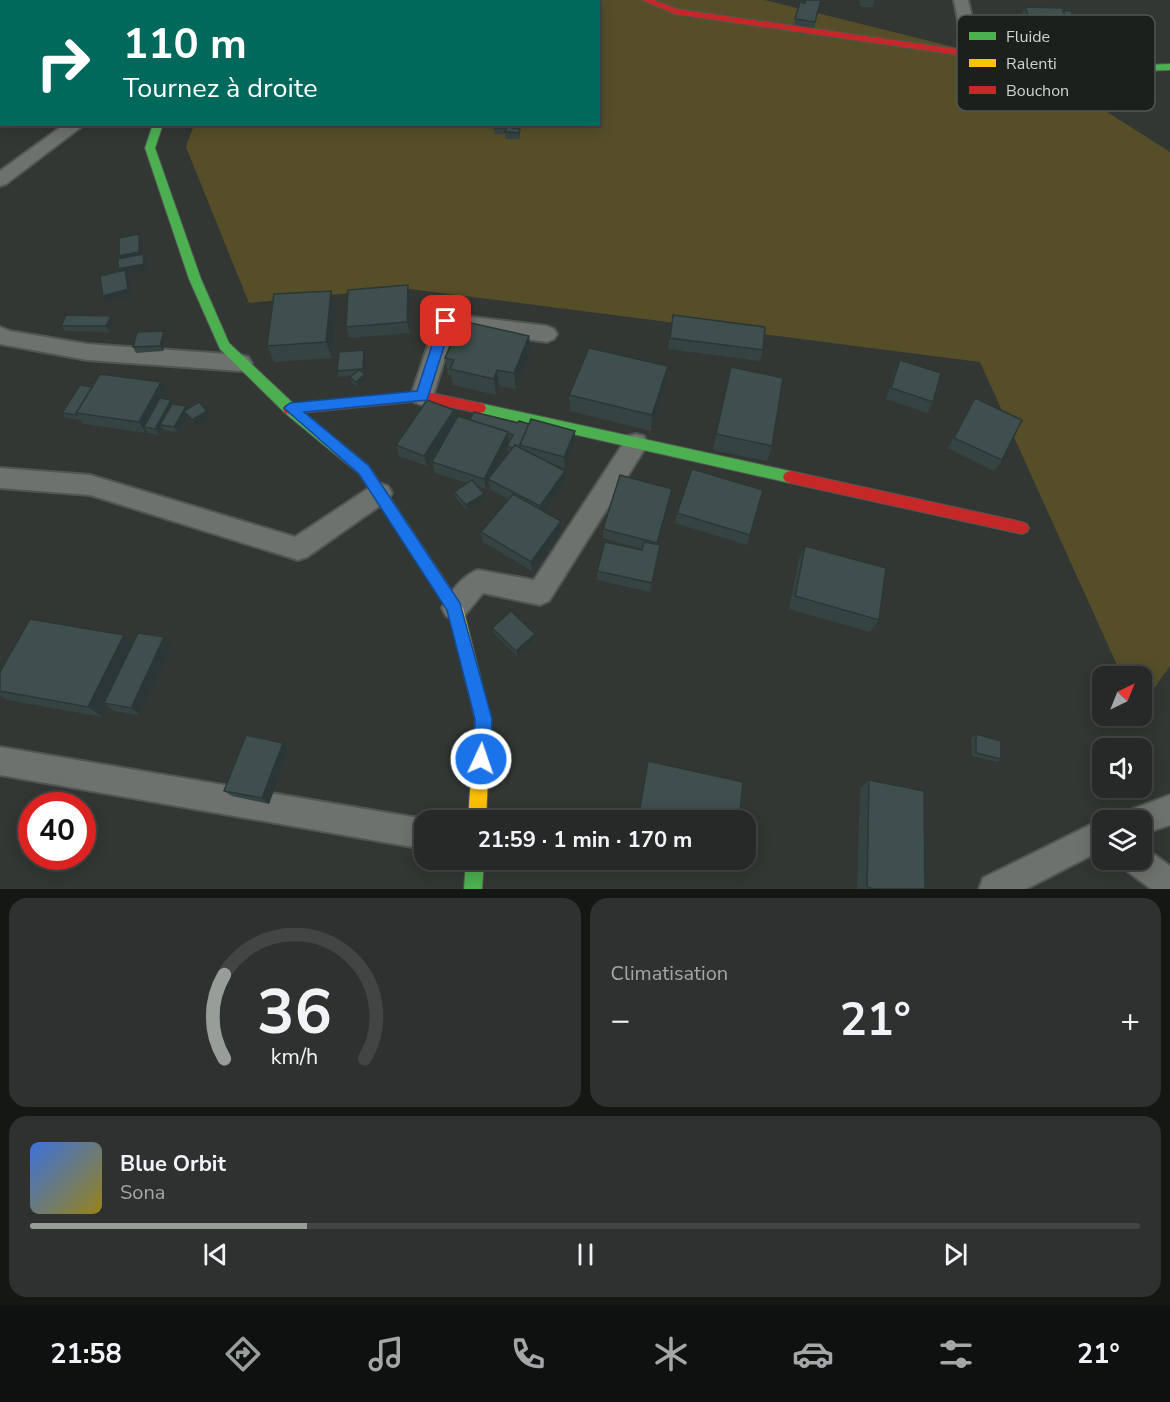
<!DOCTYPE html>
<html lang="fr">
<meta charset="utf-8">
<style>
:root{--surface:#262927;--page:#2e312f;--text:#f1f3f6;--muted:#a4a6a7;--line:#424544;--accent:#979d99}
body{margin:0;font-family:"Nunito Sans",sans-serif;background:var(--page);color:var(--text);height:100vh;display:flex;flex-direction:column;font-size:22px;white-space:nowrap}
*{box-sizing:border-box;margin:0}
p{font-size:20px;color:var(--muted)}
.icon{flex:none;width:33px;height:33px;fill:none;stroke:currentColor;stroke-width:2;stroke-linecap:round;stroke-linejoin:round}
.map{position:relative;height:889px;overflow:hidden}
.details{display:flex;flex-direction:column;gap:9px;padding:9px;background:#151715;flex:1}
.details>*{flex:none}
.top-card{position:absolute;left:0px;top:0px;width:600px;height:126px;box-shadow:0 3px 15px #0003,0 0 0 2px var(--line);background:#00695c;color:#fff;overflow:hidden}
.needle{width:39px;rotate:43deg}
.controls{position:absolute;left:1092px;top:666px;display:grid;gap:12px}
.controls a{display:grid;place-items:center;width:60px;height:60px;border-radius:12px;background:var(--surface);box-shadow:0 3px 15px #0003,0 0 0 2px var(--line);font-size:30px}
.speed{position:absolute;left:18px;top:792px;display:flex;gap:12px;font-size:30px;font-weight:700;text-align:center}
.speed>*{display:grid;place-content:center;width:78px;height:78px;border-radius:50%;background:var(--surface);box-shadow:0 3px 15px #0003,0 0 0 2px var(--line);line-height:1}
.speed .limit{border:9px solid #d22;background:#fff;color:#111}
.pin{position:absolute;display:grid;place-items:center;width:51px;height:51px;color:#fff;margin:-26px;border-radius:12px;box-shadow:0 3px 9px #0006}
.me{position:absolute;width:66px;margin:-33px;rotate:3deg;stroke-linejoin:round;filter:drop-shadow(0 0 4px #0008)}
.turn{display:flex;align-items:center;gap:21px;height:126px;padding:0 24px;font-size:27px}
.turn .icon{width:78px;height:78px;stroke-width:2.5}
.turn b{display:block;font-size:42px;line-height:51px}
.big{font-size:45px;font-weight:700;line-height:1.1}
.details .tile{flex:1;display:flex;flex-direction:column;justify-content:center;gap:9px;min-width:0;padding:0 21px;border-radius:18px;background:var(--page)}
.details .dial{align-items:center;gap:0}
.dial svg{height:156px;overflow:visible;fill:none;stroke:var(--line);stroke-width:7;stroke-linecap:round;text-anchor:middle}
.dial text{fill:var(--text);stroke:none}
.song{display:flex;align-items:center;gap:18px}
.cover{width:72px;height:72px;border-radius:9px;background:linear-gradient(135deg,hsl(220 70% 55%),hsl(50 70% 35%))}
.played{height:6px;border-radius:3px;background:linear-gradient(90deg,var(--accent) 25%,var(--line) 25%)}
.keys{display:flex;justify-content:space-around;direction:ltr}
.heat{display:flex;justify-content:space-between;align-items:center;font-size:33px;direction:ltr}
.details .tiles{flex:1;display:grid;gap:9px;grid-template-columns:1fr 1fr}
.tile:last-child{grid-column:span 2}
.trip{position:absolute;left:414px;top:810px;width:342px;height:60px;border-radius:18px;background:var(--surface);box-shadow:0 3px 15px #0003,0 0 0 2px var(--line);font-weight:700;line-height:60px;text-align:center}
.menu{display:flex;height:96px;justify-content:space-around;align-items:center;background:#0f1010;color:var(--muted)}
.menu .icon{width:42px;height:42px}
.menu .current{color:var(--accent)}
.menu b{font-size:27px;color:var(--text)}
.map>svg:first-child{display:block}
.green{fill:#564e29}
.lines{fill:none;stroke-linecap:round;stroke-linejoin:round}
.street-casing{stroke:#515553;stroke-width:4}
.fast-casing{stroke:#515553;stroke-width:2}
.slow-casing{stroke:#515553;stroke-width:2}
.jam-casing{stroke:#515553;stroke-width:2}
.street{fill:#6e726f;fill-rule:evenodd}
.fast{fill:#4caf50;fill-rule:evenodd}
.slow{fill:#ffc107;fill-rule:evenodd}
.jam{fill:#c62828;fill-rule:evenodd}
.wall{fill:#354442;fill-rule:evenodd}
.shaded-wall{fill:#2b3736}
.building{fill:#3e4f4d;stroke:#2b3736;stroke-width:1.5}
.route{fill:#1a73e8;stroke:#114b97;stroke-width:1.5}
.key{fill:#1b201d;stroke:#505653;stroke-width:1.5}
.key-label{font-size:16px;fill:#cdd4d0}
</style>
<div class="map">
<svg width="1170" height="889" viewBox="0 0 1170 889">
<rect width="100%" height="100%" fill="#323734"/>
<path class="green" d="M335 0H765L1038 68 1170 152V666L1142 705V676H1122L980 362 402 288 249 303 186 147 194 125 598 124V2L333 1Z"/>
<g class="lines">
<g class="street-casing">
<g id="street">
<path d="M954 0H968L980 52 977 55H967L964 52Z"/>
<path d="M65 124H85L6 184 0 186V171Z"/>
<path d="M446 314 547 326 554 329 557 334 554 339 547 342 454 329 433 396 430 402 422 405 414 402 411 396 436 321 439 316Z"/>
<path d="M0 327 10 331 87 344 241 355 248 357 252 363 248 369 241 371 87 360 0 344Z"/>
<path d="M636 434 644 436 647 443 644 450 549 601 540 605 483 593 464 616 455 620 446 616 442 608C449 593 463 575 478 570L534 580 628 436Z"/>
<path d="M0 468 90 475 295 537 372 486 380 483 388 486 392 493 388 500 307 557 298 560 90 495 0 488Z"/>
<path d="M0 747 424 819 427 820H424V849L0 775Z"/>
<path d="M1170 795V825L1142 834V820H1126L1130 810Z"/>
<path d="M1102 819 1105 820H1102V850L1026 889H979L983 878Z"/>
<path d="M1142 846 1170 866V889H1151L1127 871 1123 860H1142Z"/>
</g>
</g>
<g class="fast-casing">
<g id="fast">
<path d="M1055 63 1083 67 1170 64V70L1083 73 1052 68V64Z"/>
<path d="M153 124H163L155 148 201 279 229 343 295 405 369 466 441 574 443 579 441 584 436 586 431 584 359 474 285 413 220 349 189 279 145 148Z"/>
<path d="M479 403 790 471 795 473 797 477 795 481 790 483 479 413 474 412 472 408 474 404Z"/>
<path d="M466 860H484L482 889H464Z"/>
</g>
</g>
<g class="slow-casing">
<g id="slow">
<path d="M314 0H323L313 2Z"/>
<path d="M436 572 441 574 463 608 491 719 486 820H468L475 719 448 610 429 579 431 574Z"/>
</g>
</g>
<g class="jam-casing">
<g id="jam">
<path d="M642 0H654L677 9 1055 63 1060 66 1055 69 675 14Z"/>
<path d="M422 391 479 403 484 404 486 408 484 412 479 413 422 401 290 414 285 413 283 409 285 405 290 404Z"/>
<path d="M790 471 1022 522 1027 524 1029 528 1027 532 1022 534 790 483 785 481 783 477 785 473Z"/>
</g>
</g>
<use href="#street" class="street"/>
<use href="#fast" class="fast"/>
<use href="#slow" class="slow"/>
<use href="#jam" class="jam"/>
</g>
<g class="wall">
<path d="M821 0 814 28 794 25 800 2 805 3Z"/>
<path d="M859 0H874V1L873 7H861Z"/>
<path d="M1025 7 1063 11 1075 20 1072 26H1070L1079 47 1073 59 1035 57 1020 18Z"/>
<path d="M494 128 520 129V139H506L505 134H495Z"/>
<path d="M410 297V333L349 338 346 327Z"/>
<path d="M337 307 332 358 274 362 267 346Z"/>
<path d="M673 315 763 350 760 361 668 349Z"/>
<path d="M111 316 114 321 110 332 65 331 61 326Z"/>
<path d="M164 331 167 337 163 351 136 353 133 347Z"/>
<path d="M364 350 366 356 364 374 367 380 358 387 352 383 350 377 352 376 339 377 337 371Z"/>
<path d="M531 352 516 389 499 386 496 395 453 385 451 375H448L445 358Z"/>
<path d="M900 360 933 402 927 413 886 399 895 371Z"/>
<path d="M668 366 666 382 651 431 570 411 569 395Z"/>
<path d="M731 367 772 446 767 461 713 450Z"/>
<path d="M161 382 168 393 164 399 171 400 173 404 210 417 196 426 187 416 178 433 164 430 162 428 159 435 147 433V432L146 433 84 424 81 420 66 418 62 413 92 387Z"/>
<path d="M975 398 1002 460 994 471 948 448Z"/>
<path d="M456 419 469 420 575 441 565 468 553 464 565 471 566 481 544 511 561 521 562 531 532 571 483 542 481 532 508 499 490 489 489 483 486 489 477 486 485 499 467 510 455 497 454 492 467 483 435 473 432 462 449 432 427 466 399 456 396 445ZM507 446 508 452H509L496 469Z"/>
<path d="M672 489 671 499 658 545V555L650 592 597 580V571L642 549 603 538V529Z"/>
<path d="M763 490 747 545 675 523 677 513Z"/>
<path d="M805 546 879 620 870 632 789 609 799 559Z"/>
<path d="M492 628 536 638 517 656 493 632Z"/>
<path d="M133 644 172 646 140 715 114 711 108 706 103 717 8 700 0 695V672Z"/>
<path d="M976 734 1001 759 997 762 972 756 971 738Z"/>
<path d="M283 743 289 749 269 804 232 796 224 791Z"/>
<path d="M869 780 925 889H857L860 789Z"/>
<path d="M689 860H735V862L730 869Z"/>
</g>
<g class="shaded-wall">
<path d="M139 234 142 240V258L122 262 119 256Z"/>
<path d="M143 254 146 260 147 270 128 274 132 295 106 302 103 296 122 275 118 269Z"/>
<path d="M408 285 410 297V333L407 322Z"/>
<path d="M331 291 337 307 332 358 326 342Z"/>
<path d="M111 316 114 321 110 332 106 326Z"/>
<path d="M164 331 167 337 163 351 160 346Z"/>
<path d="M529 336 531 352 516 389 514 373Z"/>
<path d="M364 350 366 356 364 375 363 369Z"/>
<path d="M668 366 666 382 651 431 652 415Z"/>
<path d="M497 370 499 386 496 395 494 379Z"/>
<path d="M365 374 367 380 358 387 356 382Z"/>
<path d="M161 382 168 393 148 428 144 427 147 432 146 433 139 422Z"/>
<path d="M171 400 174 406 160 425 162 428 159 435 155 429Z"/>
<path d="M186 406 189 412 184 411 187 416 178 433 174 427Z"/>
<path d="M454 410 456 420 427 466 424 456Z"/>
<path d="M207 411 210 417 196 426 192 420Z"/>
<path d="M575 431V441L565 468 564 457Z"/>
<path d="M508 432 509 442 490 480 488 479 489 483 486 489 484 479Z"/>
<path d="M565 471 566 481 541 516 540 506Z"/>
<path d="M672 489 671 499 656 552 657 543Z"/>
<path d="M484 494 485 499 467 510 466 505Z"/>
<path d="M561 521 562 531 532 571 531 562Z"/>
<path d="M535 634 536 638 517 656 516 651Z"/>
<path d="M124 635 137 647 104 703 108 706 103 717 88 707Z"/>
<path d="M164 637 172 646 140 715 131 708Z"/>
<path d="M283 743 289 749 269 804 262 798Z"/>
</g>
<g class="building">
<path d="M805 0H821L815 22 795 19 800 2 805 3Z"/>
<path d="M1025 7 1062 8 1079 47 1040 45Z"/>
<path d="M1063 11H1071L1075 20 1067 19Z"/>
<path d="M495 124H512V128L520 129 519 133 505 132 506 128H494Z"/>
<path d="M139 234V252L119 256V238Z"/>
<path d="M143 254 144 264 118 269V259Z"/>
<path d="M125 270 128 289 103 296 100 276Z"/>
<path d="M408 285 407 322 346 327 348 290Z"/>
<path d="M331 291 326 342 267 346 274 294Z"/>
<path d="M66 315 111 316 106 326H61Z"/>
<path d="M673 315 765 327 763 350 670 338Z"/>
<path d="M462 321 529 336 514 373 497 370 494 379 450 369 454 360 445 358Z"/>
<path d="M164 331 160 346 133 347 137 332Z"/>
<path d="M589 348 668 366 652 415 569 395Z"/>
<path d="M364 350 363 369 337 371 339 352Z"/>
<path d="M900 360 941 373 933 402 891 388Z"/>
<path d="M731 367 783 378 772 446 716 434Z"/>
<path d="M359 370 365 374 356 382 350 377Z"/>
<path d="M100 374 161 382 139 422 76 413Z"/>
<path d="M80 385 92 387 76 413 77 415 62 413Z"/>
<path d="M160 398 171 400 155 429 144 427Z"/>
<path d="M975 398 1022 420 1002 460 954 438Z"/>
<path d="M427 400 454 410 424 456 396 445Z"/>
<path d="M199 402 207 411 192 420 184 411Z"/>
<path d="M172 404 186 406 174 427 160 425Z"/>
<path d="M474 412 518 423 519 421 529 424 519 447 515 445 513 448 507 446 513 435 508 433V432L469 420Z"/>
<path d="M458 416 508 432 484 479 432 462Z"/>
<path d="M531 419 575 431 564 457 520 445Z"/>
<path d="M515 445 565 471 540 506 488 479Z"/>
<path d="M692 469 763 490 750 535 677 513Z"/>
<path d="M620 475 672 489 657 543 603 529Z"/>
<path d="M472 480 484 494 466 505 454 492Z"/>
<path d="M513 494 561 521 531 562 481 532Z"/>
<path d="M605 542 642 550 644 542 660 545 652 583 597 571Z"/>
<path d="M805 546 886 568 879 620 795 596Z"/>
<path d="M511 611 535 634 516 651 492 628Z"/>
<path d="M30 619 124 635 88 707 0 691V672Z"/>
<path d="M138 633 164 637 131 708 104 703Z"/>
<path d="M976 734 1001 741V759L976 753Z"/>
<path d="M246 735 283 743 262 798 224 791Z"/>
<path d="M648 761 743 782 739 820H638Z"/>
<path d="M869 780 924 791 925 889H875L867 887Z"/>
<path d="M722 860H735V862Z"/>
</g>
<path class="route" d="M446 317 452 321 427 400 304 412 369 466 460 603 492 719 490 759 487 765 481 768 475 765 473 759 475 719 447 610 359 474 284 408 290 403 417 391 440 321Z"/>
<rect x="957" y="15" width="198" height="96" rx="9" class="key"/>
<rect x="969" y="32" width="27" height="8" fill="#4caf50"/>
<rect x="969" y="59" width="27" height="8" fill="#ffc107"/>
<rect x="969" y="86" width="27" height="8" fill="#c62828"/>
<g class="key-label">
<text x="1006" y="42">Fluide</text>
<text x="1006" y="69">Ralenti</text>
<text x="1006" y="96">Bouchon</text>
</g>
</svg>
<div class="controls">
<a><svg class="needle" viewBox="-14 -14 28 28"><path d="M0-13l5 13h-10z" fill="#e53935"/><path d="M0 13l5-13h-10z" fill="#a4a6a7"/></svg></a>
<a><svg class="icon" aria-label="sound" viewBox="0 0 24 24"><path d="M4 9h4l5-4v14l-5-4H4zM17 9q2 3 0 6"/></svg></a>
<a><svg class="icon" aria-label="layers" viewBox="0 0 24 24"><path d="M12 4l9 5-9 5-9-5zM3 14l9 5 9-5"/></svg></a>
</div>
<div class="speed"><div class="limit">40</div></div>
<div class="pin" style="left:446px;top:321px;background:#d93025"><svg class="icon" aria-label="arrive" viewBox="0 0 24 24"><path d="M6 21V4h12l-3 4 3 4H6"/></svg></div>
<svg class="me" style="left:481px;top:759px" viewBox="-20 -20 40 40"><circle r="17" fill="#1a73e8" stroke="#fff" stroke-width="3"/><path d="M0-11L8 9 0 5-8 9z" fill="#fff"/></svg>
<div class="trip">21:59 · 1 min · 170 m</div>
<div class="top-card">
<div class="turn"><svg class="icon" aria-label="right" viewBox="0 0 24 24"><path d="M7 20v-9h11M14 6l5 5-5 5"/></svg><div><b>110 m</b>Tournez à droite</div></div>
</div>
</div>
<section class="details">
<div class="tiles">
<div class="tile dial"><svg viewBox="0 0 100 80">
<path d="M14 69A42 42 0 1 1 86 69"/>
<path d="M14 69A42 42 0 0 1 14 26" stroke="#979d99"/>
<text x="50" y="56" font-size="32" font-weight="700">36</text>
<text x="50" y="72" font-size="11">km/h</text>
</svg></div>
<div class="tile"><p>Climatisation</p>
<div class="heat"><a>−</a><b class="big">21°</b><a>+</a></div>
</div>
<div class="tile">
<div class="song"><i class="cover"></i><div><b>Blue Orbit</b><p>Sona</p></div></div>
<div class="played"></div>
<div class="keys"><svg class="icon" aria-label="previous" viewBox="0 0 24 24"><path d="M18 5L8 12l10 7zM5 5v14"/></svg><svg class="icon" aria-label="pause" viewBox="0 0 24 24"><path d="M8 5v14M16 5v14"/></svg><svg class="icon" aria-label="next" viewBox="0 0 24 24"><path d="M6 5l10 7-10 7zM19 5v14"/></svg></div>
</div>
</div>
</section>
<nav class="menu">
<b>21:58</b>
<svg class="icon current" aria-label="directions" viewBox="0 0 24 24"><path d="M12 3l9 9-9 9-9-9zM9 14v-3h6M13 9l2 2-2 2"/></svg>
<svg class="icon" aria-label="music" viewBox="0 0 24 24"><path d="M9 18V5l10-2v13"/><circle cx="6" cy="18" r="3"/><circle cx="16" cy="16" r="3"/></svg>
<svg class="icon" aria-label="phone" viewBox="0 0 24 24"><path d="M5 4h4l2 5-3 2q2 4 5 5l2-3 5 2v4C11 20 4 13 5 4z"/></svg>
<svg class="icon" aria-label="climate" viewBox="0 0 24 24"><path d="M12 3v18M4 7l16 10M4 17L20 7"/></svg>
<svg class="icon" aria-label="car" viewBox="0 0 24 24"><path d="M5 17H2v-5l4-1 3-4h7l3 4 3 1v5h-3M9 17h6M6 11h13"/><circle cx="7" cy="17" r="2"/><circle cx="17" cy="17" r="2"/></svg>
<svg class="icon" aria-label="filters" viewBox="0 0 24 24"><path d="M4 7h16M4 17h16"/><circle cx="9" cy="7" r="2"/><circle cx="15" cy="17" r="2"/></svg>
<b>21°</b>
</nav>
